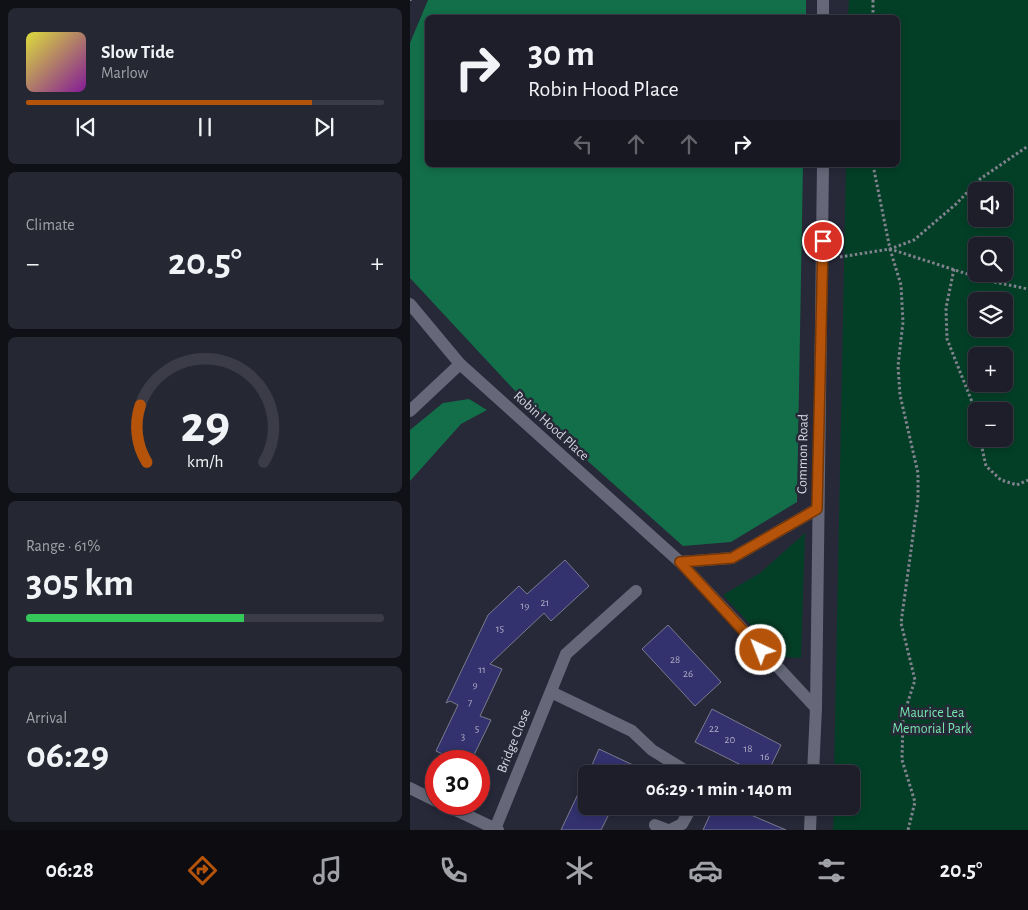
<!DOCTYPE html>
<meta charset="utf-8">
<style>
:root{--surface:#1d1e2a;--page:#252732;--text:#f1f3f6;--muted:#a0a2a8;--line:#3b3c47;--accent:#b45309}
body{margin:0;font-family:"Alegreya Sans",sans-serif;background:var(--page);color:var(--text);height:100vh;display:flex;flex-direction:column;font-size:19px;white-space:nowrap}
*{box-sizing:border-box;margin:0}
p{font-size:16px;color:var(--muted)}
.icon{flex:none;width:28px;height:28px;fill:none;stroke:currentColor;stroke-width:2;stroke-linecap:round;stroke-linejoin:round}
.map{position:relative;flex:1;overflow:hidden}
.panel{display:flex;flex-direction:column;gap:8px;padding:8px;background:#101017;width:410px}
.panel>*{flex:none}
.top-card{position:absolute;left:15px;top:15px;width:475px;height:152px;border-radius:8px;box-shadow:0 2px 8px #0003,0 0 0 1px var(--line);background:#1d1e2a;color:var(--text);overflow:hidden}
.buttons{position:absolute;left:558px;top:182px;display:grid;gap:10px}
.buttons a{display:grid;place-items:center;width:45px;height:45px;border-radius:8px;background:var(--surface);box-shadow:0 2px 8px #0003,0 0 0 1px var(--line);font-size:25px}
.speed{position:absolute;left:15px;top:750px;display:flex;gap:10px;font-size:25px;font-weight:700;text-align:center}
.speed>*{display:grid;place-content:center;width:65px;height:65px;border-radius:50%;background:var(--surface);box-shadow:0 2px 8px #0003,0 0 0 1px var(--line);line-height:1}
.speed .limit{border:8px solid #d22;background:#fff;color:#111}
.pin{position:absolute;display:grid;place-items:center;width:42px;height:42px;color:#fff;margin:-21px;border:2px solid #fff;border-radius:50%;box-shadow:0 1px 5px #0007}
.me{position:absolute;width:55px;margin:-28px;rotate:317deg;stroke-linejoin:round;filter:drop-shadow(0 0 4px #0008)}
.turn{display:flex;align-items:center;gap:18px;height:105px;padding:0 20px;font-size:22px}
.turn .icon{width:65px;height:65px;stroke-width:2.5}
.turn b{display:block;font-size:35px;line-height:42px}
.lanes{display:flex;align-items:center;height:48px;padding:0 20px;background:#0003;justify-content:center;gap:25px;direction:ltr}
.lanes .off{opacity:.35}
.big{font-size:38px;font-weight:600;line-height:1.1}
.panel .tile{flex:1;display:flex;flex-direction:column;justify-content:center;gap:8px;min-width:0;padding:0 18px;border-radius:8px;background:var(--page)}
.panel .dial{align-items:center;gap:0}
.dial svg{height:130px;overflow:visible;fill:none;stroke:var(--line);stroke-width:7;stroke-linecap:round;text-anchor:middle}
.dial text{fill:var(--text);stroke:none}
.song{display:flex;align-items:center;gap:15px}
.cover{width:60px;height:60px;border-radius:8px;background:linear-gradient(135deg,hsl(60 70% 55%),hsl(290 70% 35%))}
.played{height:5px;border-radius:2px;background:linear-gradient(90deg,var(--accent) 80%,var(--line) 80%)}
.keys{display:flex;justify-content:space-around;direction:ltr}
.heat{display:flex;justify-content:space-between;align-items:center;font-size:28px;direction:ltr}
.charge{height:8px;border-radius:4px;background:linear-gradient(90deg,#34c759 61%,var(--line) 0)}
.trip{position:absolute;left:168px;top:765px;width:282px;height:50px;border-radius:8px;background:var(--surface);box-shadow:0 2px 8px #0003,0 0 0 1px var(--line);font-weight:600;line-height:50px;text-align:center}
.menu{display:flex;height:80px;justify-content:space-around;align-items:center;background:#0c0c11;color:var(--muted)}
.menu .icon{width:35px;height:35px}
.menu .selected{color:var(--accent)}
.menu b{font-size:22px;color:var(--text)}
main{display:flex;flex:1;min-height:0}
.map>svg:first-child{display:block}
.green{fill:#033f27;fill-rule:evenodd}
.forest{fill:#126f49}
.building{fill:#33316e;stroke:#797b8d}
.lines{fill:none;stroke-linecap:round;stroke-linejoin:round}
.path{stroke:#82838f;stroke-width:3;stroke-dasharray:2.5 2.5;stroke-linecap:butt}
.minor{stroke:#666879;stroke-width:12}
.route-casing{stroke:#753606;stroke-width:12}
.route{stroke:#b45309;stroke-width:9}
.labels{text-anchor:middle;dominant-baseline:central;stroke-width:5;stroke-linejoin:round;paint-order:stroke}
.number-label{font-size:11px;fill:#acadc4}
.street-label{font-size:14px;fill:#d5d6e0;stroke:#272838}
.park-label{font-size:14px;fill:#74e5ad;stroke:#272838}
</style>
<main>
<section class="panel">
<div class="tile">
<div class="song"><i class="cover"></i><div><b>Slow Tide</b><p>Marlow</p></div></div>
<div class="played"></div>
<div class="keys"><svg class="icon" aria-label="previous" viewBox="0 0 24 24"><path d="M18 5L8 12l10 7zM5 5v14"/></svg><svg class="icon" aria-label="pause" viewBox="0 0 24 24"><path d="M8 5v14M16 5v14"/></svg><svg class="icon" aria-label="next" viewBox="0 0 24 24"><path d="M6 5l10 7-10 7zM19 5v14"/></svg></div>
</div>
<div class="tile"><p>Climate</p>
<div class="heat"><a>−</a><b class="big">20.5°</b><a>+</a></div>
</div>
<div class="tile dial"><svg viewBox="0 0 100 80">
<path d="M14 69A42 42 0 1 1 86 69"/>
<path d="M14 69A42 42 0 0 1 10 34" stroke="#b45309"/>
<text x="50" y="56" font-size="32" font-weight="700">29</text>
<text x="50" y="72" font-size="11">km/h</text>
</svg></div>
<div class="tile"><p>Range · 61%</p><b class="big">305 km</b><div class="charge"></div></div>
<div class="tile"><p>Arrival</p><b class="big">06:29</b></div>
</section>
<div class="map">
<svg width="618" height="830" viewBox="0 0 618 830">
<rect width="100%" height="100%" fill="#272838"/>
<g class="green">
<path d="M439 0H618V830H423L424 806H441V774H424L436 165H488V18L438 17ZM566 191H594V219H566ZM566 246H594V274H566ZM566 301H594V329H566ZM566 356H594V384H566ZM566 411H594V439H566Z"/>
<path d="M395 533 391 658 370 657 313 595 350 573Z"/>
</g>
<g class="forest">
<path d="M18 0H396V18H18V165H393L387 502 321 542 273 546 135 423 0 278V43Z"/>
<path d="M59 399 77 410 51 424 0 481V430L33 403Z"/>
</g>
<g class="building">
<path d="M155 560 179 586 141 621 134 613 80 664 92 669 70 716 81 720 61 761H47L26 751 48 705 40 701 36 703 78 615 109 586 117 594Z"/>
<path d="M258 625 311 682 285 706 232 649Z"/>
<path d="M302 709 371 745 357 774H349L285 742Z"/>
<path d="M189 749 223 765 219 774H178Z"/>
<path d="M176 777V806H203L191 830H151Z"/>
<path d="M304 806H320L376 830H293Z"/>
</g>
<g class="lines">
<g class="path">
<path d="M463 0V18"/>
<path d="M0 1V0"/>
<path d="M463 165 480 249 504 240 546 204 570 179 618 146"/>
<path d="M480 249 491 285 493 322 488 366 490 395 508 473V499L491 623 505 680 493 717 492 760 505 802 498 830"/>
<path d="M430 257 480 249 579 281 618 289"/>
<path d="M544 269 536 308 537 339 566 412"/>
<path d="M570 439 576 466 591 480 607 485 618 480"/>
</g>
<g class="minor">
<path d="M413 18V0"/>
<path d="M0 304 50 364 270 562 406 708"/>
<path d="M0 411 50 364"/>
<path d="M270 562 322 558 407 509"/>
<path d="M141 692 222 731 242 750 281 774"/>
<path d="M403 774 406 708 413 165"/>
<path d="M0 788 26 801"/>
<path d="M33 804 88 830"/>
<path d="M245 825 258 830"/>
<path d="M85 829 156 654 226 591"/>
<path d="M260 830 272 824 282 806"/>
<path d="M400 830 401 806"/>
</g>
</g>
<g class="lines">
<g class="route-casing">
<path id="route" d="M351 650 270 562 322 558 407 509 413 241"/>
</g>
<use href="#route" class="route"/>
</g>
<g class="labels">
<g class="number-label">
<text x="135" y="602">21</text>
<text x="115" y="605">19</text>
<text x="90" y="628">15</text>
<text x="265" y="659">28</text>
<text x="72" y="669">11</text>
<text x="278" y="673">26</text>
<text x="65" y="684">9</text>
<text x="60" y="702">7</text>
<text x="67" y="728">5</text>
<text x="304" y="728">22</text>
<text x="53" y="736">3</text>
<text x="320" y="739">20</text>
<text x="338" y="748">18</text>
<text x="355" y="756">16</text>
</g>
<g class="street-label">
<text transform="translate(141 426) rotate(42)">Robin Hood Place</text>
<text transform="translate(393 454) rotate(-89)">Common Road</text>
<text transform="translate(104 741) rotate(-68)">Bridge Close</text>
</g>
<g class="park-label">
<text x="522" y="713">Maurice Lea<tspan x="522" dy="16">Memorial Park</tspan></text>
</g>
</g>
</svg>
<div class="buttons">
<a><svg class="icon" aria-label="sound" viewBox="0 0 24 24"><path d="M4 9h4l5-4v14l-5-4H4zM17 9q2 3 0 6"/></svg></a>
<a><svg class="icon" aria-label="search" viewBox="0 0 24 24"><circle cx="10" cy="10" r="6"/><path d="M15 15l6 6"/></svg></a>
<a><svg class="icon" aria-label="layers" viewBox="0 0 24 24"><path d="M12 4l9 5-9 5-9-5zM3 14l9 5 9-5"/></svg></a>
<a>+</a>
<a>−</a>
</div>
<div class="speed"><div class="limit">30</div></div>
<div class="pin" style="left:413px;top:241px;background:#d93025"><svg class="icon" aria-label="arrive" viewBox="0 0 24 24"><path d="M6 21V4h12l-3 4 3 4H6"/></svg></div>
<svg class="me" style="left:351px;top:650px" viewBox="-20 -20 40 40"><circle r="17" fill="#b45309" stroke="#fff" stroke-width="3"/><path d="M0-11L8 9 0 5-8 9z" fill="#fff"/></svg>
<div class="trip">06:29 · 1 min · 140 m</div>
<div class="top-card">
<div class="turn"><svg class="icon" aria-label="right" viewBox="0 0 24 24"><path d="M7 20v-9h11M14 6l5 5-5 5"/></svg><div><b>30 m</b>Robin Hood Place</div></div>
<div class="lanes"><svg class="icon off" aria-label="left" viewBox="0 0 24 24"><path d="M17 20v-9H6M10 6l-5 5 5 5"/></svg><svg class="icon off" aria-label="ahead" viewBox="0 0 24 24"><path d="M12 20V5M6 11l6-6 6 6"/></svg><svg class="icon off" aria-label="ahead" viewBox="0 0 24 24"><path d="M12 20V5M6 11l6-6 6 6"/></svg><svg class="icon" aria-label="right" viewBox="0 0 24 24"><path d="M7 20v-9h11M14 6l5 5-5 5"/></svg></div>
</div>
</div>
</main>
<nav class="menu">
<b>06:28</b>
<svg class="icon selected" aria-label="directions" viewBox="0 0 24 24"><path d="M12 3l9 9-9 9-9-9zM9 14v-3h6M13 9l2 2-2 2"/></svg>
<svg class="icon" aria-label="music" viewBox="0 0 24 24"><path d="M9 18V5l10-2v13"/><circle cx="6" cy="18" r="3"/><circle cx="16" cy="16" r="3"/></svg>
<svg class="icon" aria-label="phone" viewBox="0 0 24 24"><path d="M5 4h4l2 5-3 2q2 4 5 5l2-3 5 2v4C11 20 4 13 5 4z"/></svg>
<svg class="icon" aria-label="climate" viewBox="0 0 24 24"><path d="M12 3v18M4 7l16 10M4 17L20 7"/></svg>
<svg class="icon" aria-label="car" viewBox="0 0 24 24"><path d="M5 17H2v-5l4-1 3-4h7l3 4 3 1v5h-3M9 17h6M6 11h13"/><circle cx="7" cy="17" r="2"/><circle cx="17" cy="17" r="2"/></svg>
<svg class="icon" aria-label="filters" viewBox="0 0 24 24"><path d="M4 7h16M4 17h16"/><circle cx="9" cy="7" r="2"/><circle cx="15" cy="17" r="2"/></svg>
<b>20.5°</b>
</nav>
